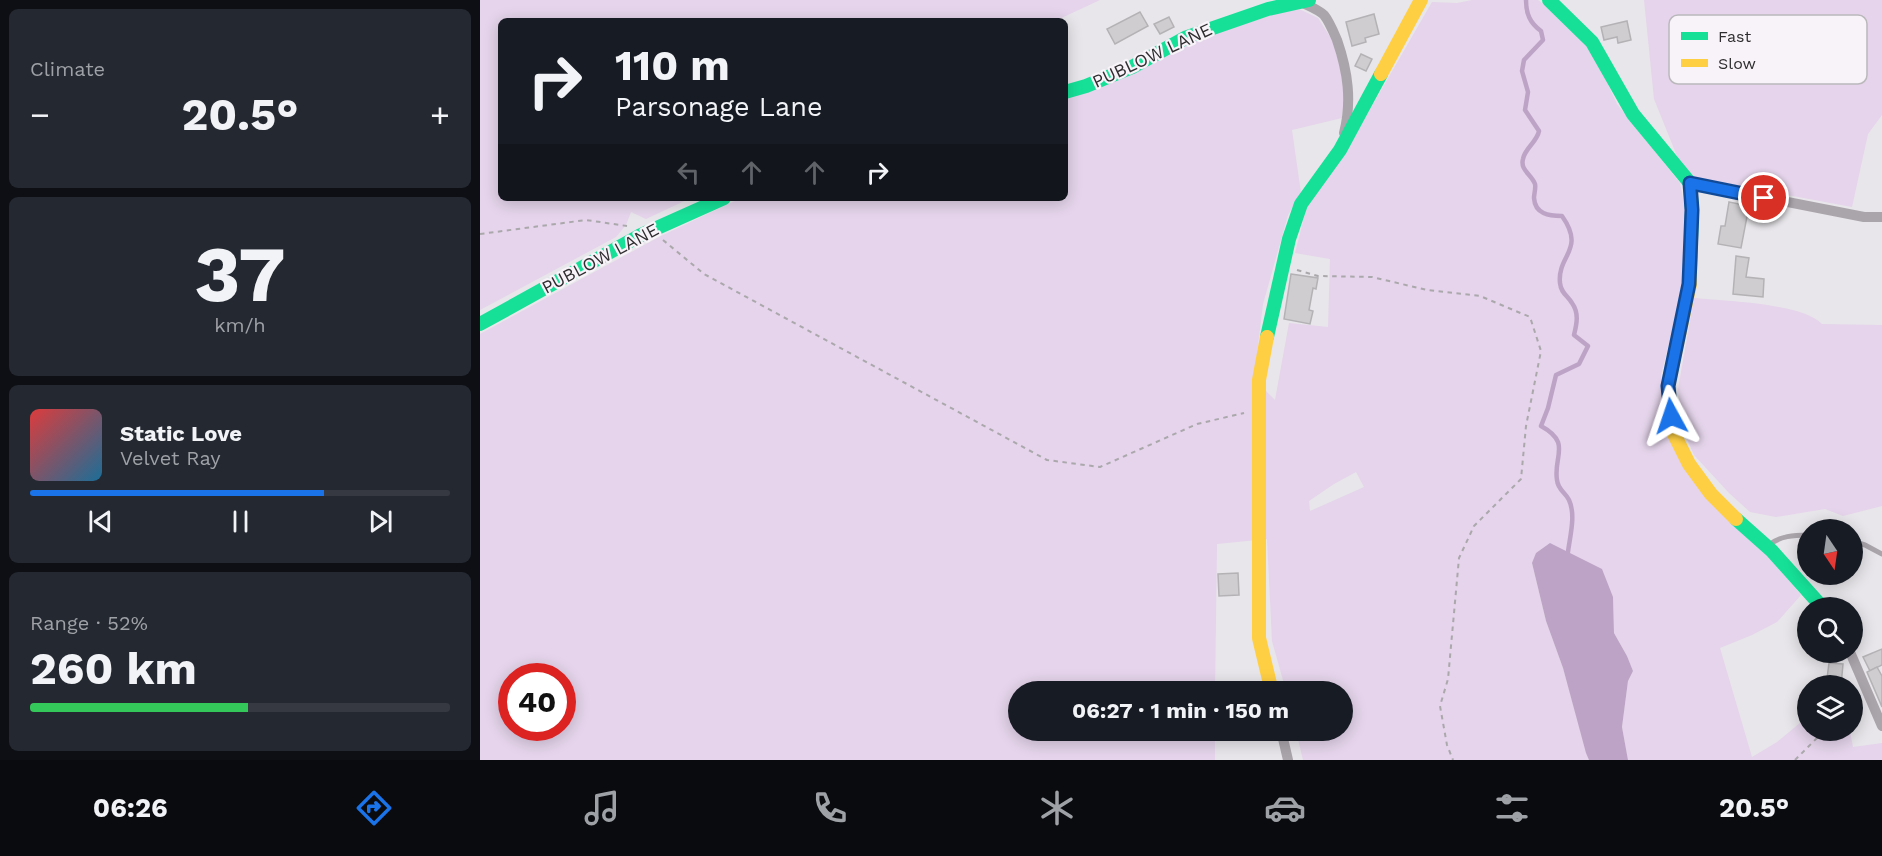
<!DOCTYPE html>
<meta charset="utf-8">
<style>
:root{--surface:#171b24;--page:#242831;--text:#f1f3f6;--muted:#9ea1a6;--line:#363941;--accent:#1a73e8}
body{margin:0;font-family:"Work Sans",sans-serif;background:var(--page);color:var(--text);height:100vh;display:flex;flex-direction:column;font-size:22px;white-space:nowrap}
*{box-sizing:border-box;margin:0}
p{font-size:20px;color:var(--muted)}
.icon{flex:none;width:33px;height:33px;fill:none;stroke:currentColor;stroke-width:2;stroke-linecap:round;stroke-linejoin:round}
.map{position:relative;flex:1;overflow:hidden}
.sheet{display:flex;flex-direction:column;gap:9px;padding:9px;background:#0d0f14;width:480px}
.sheet>*{flex:none}
.hud{position:absolute;left:18px;top:18px;width:570px;height:183px;border-radius:9px;box-shadow:0 3px 15px #0003;background:#171b24;color:var(--text);overflow:hidden}
.needle{width:39px;rotate:167deg}
.fabs{position:absolute;left:1317px;top:519px;display:grid;gap:12px}
.fabs a{display:grid;place-items:center;width:66px;height:66px;border-radius:50%;background:var(--surface);box-shadow:0 3px 15px #0003;font-size:30px}
.speed{position:absolute;left:18px;top:663px;display:flex;gap:12px;font-size:30px;font-weight:700;text-align:center}
.speed>*{display:grid;place-content:center;width:78px;height:78px;border-radius:50%;background:var(--surface);box-shadow:0 3px 15px #0003;line-height:1}
.speed .limit{border:9px solid #d22;background:#fff;color:#111}
.pin{position:absolute;display:grid;place-items:center;width:51px;height:51px;color:#fff;margin:-26px;border:3px solid #fff;border-radius:50%;box-shadow:0 2px 6px #0007}
.me{position:absolute;width:66px;margin:-33px;rotate:355deg;stroke-linejoin:round;filter:drop-shadow(0 0 4px #0008)}
.turn{display:flex;align-items:center;gap:21px;height:126px;padding:0 18px;font-size:27px}
.turn .icon{width:78px;height:78px;stroke-width:2.5}
.turn b{display:block;font-size:42px;line-height:51px}
.lanes{display:flex;align-items:center;height:57px;padding:0 18px;background:#0003;justify-content:center;gap:30px;direction:ltr}
.lanes .off{opacity:.35}
.big{font-size:45px;font-weight:700;line-height:1.1}
.sheet .card{flex:1;display:flex;flex-direction:column;justify-content:center;gap:9px;min-width:0;padding:0 21px;border-radius:9px;background:var(--page)}
.sheet .dial{align-items:center;gap:0}
.dial b{font-size:78px;line-height:1}
.song{display:flex;align-items:center;gap:18px}
.cover{width:72px;height:72px;border-radius:9px;background:linear-gradient(135deg,hsl(0 70% 55%),hsl(200 70% 35%))}
.played{height:6px;border-radius:3px;background:linear-gradient(90deg,var(--accent) 70%,var(--line) 70%)}
.keys{display:flex;justify-content:space-around;direction:ltr}
.heat{display:flex;justify-content:space-between;align-items:center;font-size:33px;direction:ltr}
.charge{height:9px;border-radius:4px;background:linear-gradient(90deg,#34c759 52%,var(--line) 0)}
.trip{position:absolute;left:528px;top:681px;width:345px;height:60px;border-radius:30px;background:var(--surface);box-shadow:0 3px 15px #0003;font-weight:700;line-height:60px;text-align:center}
.tab-bar{display:flex;height:96px;justify-content:space-around;align-items:center;background:#090b0e;color:var(--muted)}
.tab-bar .icon{width:42px;height:42px}
.tab-bar .on{color:var(--accent)}
.tab-bar b{font-size:27px;color:var(--text)}
main{display:flex;flex:1;min-height:0}
.map>svg:first-child{display:block}
.green{fill:#e5d4eb;fill-rule:evenodd}
.water{fill:#bda4c6}
.lines{fill:none;stroke-linecap:round;stroke-linejoin:round}
.stream{stroke:#bda4c6;stroke-width:4.5}
.building{fill:#cfcdd0;stroke:#b4b2b5;stroke-width:1.5}
.path{stroke:#aba8ac;stroke-width:2;stroke-dasharray:4.5 4.5;stroke-linecap:butt}
.lane{stroke:#aaa5ab;stroke-width:5}
.street{stroke:#aaa5ab;stroke-width:10}
.fast{stroke:#16e098;stroke-width:14}
.slow{stroke:#ffcf43;stroke-width:14}
.route-casing{stroke:#114b97;stroke-width:15}
.route{stroke:#1a73e8;stroke-width:10}
.labels{text-anchor:middle;dominant-baseline:central;stroke-width:4.5;stroke-linejoin:round;paint-order:stroke}
.street-label{font-size:18px;fill:#2f2d2f;stroke:#f7f3f8}
.key{fill:#f7f3f8;stroke:#bbb8bc;stroke-width:1.5}
.key-label{font-size:16px;fill:#2f2d2f}
</style>
<main>
<section class="sheet">
<div class="card"><p>Climate</p>
<div class="heat"><a>−</a><b class="big">20.5°</b><a>+</a></div>
</div>
<div class="card dial"><b>37</b><p>km/h</p></div>
<div class="card">
<div class="song"><i class="cover"></i><div><b>Static Love</b><p>Velvet Ray</p></div></div>
<div class="played"></div>
<div class="keys"><svg class="icon" aria-label="previous" viewBox="0 0 24 24"><path d="M18 5L8 12l10 7zM5 5v14"/></svg><svg class="icon" aria-label="pause" viewBox="0 0 24 24"><path d="M8 5v14M16 5v14"/></svg><svg class="icon" aria-label="next" viewBox="0 0 24 24"><path d="M6 5l10 7-10 7zM19 5v14"/></svg></div>
</div>
<div class="card"><p>Range · 52%</p><b class="big">260 km</b><div class="charge"></div></div>
</section>
<div class="map">
<svg width="1402" height="760" viewBox="0 0 1402 760">
<rect width="100%" height="100%" fill="#e8e6ea"/>
<g class="green">
<path d="M0 0H620L575 21H21V198H211L166 219 151 212 146 225 136 237 0 310Z"/>
<path d="M992 0H1058L1094 28 1110 46 1137 104 1200 183 1205 210 1204 285 1181 375 1186 425 1282 549 1321 595 1297 622 1272 635 1240 648 1272 757 1297 742 1327 717 1328 730 1370 731 1373 747 1402 743V760H1148L1142 727 1148 681 1153 671 1147 656 1134 633 1133 597 1052 563 1066 621 1083 668 1109 760H823L816 731 862 730V692L806 691 792 641 787 539 737 544 735 691 538 692V730L735 731V760H0V334L179 237 261 198H585V97L710 42 795 14 819 9 838 18 854 43 865 87 862 118 812 130 821 193 808 215 783 304 774 379 795 400 809 323 848 327 850 259 815 253 827 206 861 160 952 2 977 3ZM876 472 884 487 830 511 829 501 854 484ZM32 676H82V728H32Z"/>
<path d="M1164 0H1402V115L1388 134 1372 207 1212 177 1201 166 1174 99Z"/>
<path d="M1214 298C1245 301 1321 303 1342 324L1402 325V506L1363 516 1345 509 1296 517 1270 512 1249 493 1214 455 1202 428 1198 389Z"/>
</g>
<path class="water" d="M1070 543 1122 569 1133 597 1134 633 1147 656 1153 671 1148 681 1142 727 1148 760H1109L1106 753 1083 668 1066 621 1052 563 1056 553Z"/>
<g class="lines">
<path class="stream" d="M1046 0C1046 14 1050 23 1061 31L1063 40 1044 60 1042 71 1048 92 1045 110 1059 131C1057 142 1045 148 1043 159 1040 170 1051 174 1055 184 1056 188 1054 194 1054 198 1055 214 1069 216 1082 216 1106 250 1077 255 1080 283 1081 293 1087 295 1092 303 1099 313 1097 323 1094 335L1108 346 1099 364 1076 375 1068 408 1061 426C1092 443 1073 456 1077 480 1078 490 1085 492 1089 500 1096 515 1090 536 1088 552"/>
</g>
<g class="building">
<path d="M660 12 668 26 635 44 627 29Z"/>
<path d="M894 14 899 34 885 38 886 42 872 46 866 22Z"/>
<path d="M689 17 694 27 680 34 674 24Z"/>
<path d="M1147 21 1151 40 1138 43 1137 37 1124 40 1121 27Z"/>
<path d="M881 54 892 59 886 71 875 66Z"/>
<path d="M1249 202 1269 206 1261 248 1238 244 1241 226H1245Z"/>
<path d="M1256 256 1269 258 1266 277 1284 279 1283 297 1253 294Z"/>
<path d="M811 274 838 278 836 289 833 288 829 310 833 311 830 324 804 319Z"/>
<path d="M758 573 759 595 739 596 738 574Z"/>
<path d="M1402 649V665L1390 671 1383 657Z"/>
<path d="M1349 663 1363 664 1361 686H1346Z"/>
<path d="M1397 667 1402 676V707L1387 672Z"/>
</g>
<g class="lines">
<g class="path">
<path d="M0 234 106 220 147 226"/>
<path d="M183 240 224 274 567 460 620 467 717 424 764 413"/>
<path d="M817 270 838 276 892 277 947 290 1000 296 1050 317 1061 351 1046 426 1041 479 994 526 979 558 968 679 960 706 967 745 973 760"/>
<path d="M1315 760 1345 730"/>
</g>
<g class="lane">
<path d="M1372 541 1385 545 1402 554"/>
<path d="M1289 545C1300 536 1314 535 1328 535"/>
</g>
<g class="street">
<path d="M819 1C826 5 838 9 844 15 849 21 854 33 857 40 868 72 872 101 864 133"/>
<path d="M1210 183 1384 217H1402"/>
<path d="M1370 652 1402 726"/>
<path d="M801 730 808 760"/>
</g>
<g class="fast">
<path d="M1069 0 1112 42 1153 114 1210 183 1212 210 1210 271"/>
<path d="M585 92 606 86 652 67 707 37 788 9 829 0"/>
<path d="M0 324 159 236 244 198"/>
<path d="M787 337 809 239 821 204 860 150 901 74"/>
<path d="M1256 519 1292 551 1343 608"/>
</g>
<g class="slow">
<path d="M901 74 941 0"/>
<path d="M1210 271V284L1188 386 1194 434 1209 464 1231 494 1256 519"/>
<path d="M787 337 779 380V638L792 692"/>
</g>
</g>
<g class="lines">
<g class="route-casing">
<path id="route" d="M1191 416 1188 386 1209 284 1212 210 1210 183 1284 198"/>
</g>
<use href="#route" class="route"/>
</g>
<g class="labels">
<g class="street-label">
<text transform="translate(672 55) rotate(-25)">PUBLOW LANE</text>
<text transform="translate(120 258) rotate(-28)">PUBLOW LANE</text>
</g>
</g>
<rect x="1189" y="15" width="198" height="69" rx="9" class="key"/>
<rect x="1201" y="32" width="27" height="8" fill="#16e098"/>
<rect x="1201" y="59" width="27" height="8" fill="#ffcf43"/>
<g class="key-label">
<text x="1238" y="42">Fast</text>
<text x="1238" y="69">Slow</text>
</g>
</svg>
<div class="fabs">
<a><svg class="needle" viewBox="-14 -14 28 28"><path d="M0-13l5 13h-10z" fill="#e53935"/><path d="M0 13l5-13h-10z" fill="#9ea1a6"/></svg></a>
<a><svg class="icon" aria-label="search" viewBox="0 0 24 24"><circle cx="10" cy="10" r="6"/><path d="M15 15l6 6"/></svg></a>
<a><svg class="icon" aria-label="layers" viewBox="0 0 24 24"><path d="M12 4l9 5-9 5-9-5zM3 14l9 5 9-5"/></svg></a>
</div>
<div class="speed"><div class="limit">40</div></div>
<div class="pin" style="left:1284px;top:198px;background:#d93025"><svg class="icon" aria-label="arrive" viewBox="0 0 24 24"><path d="M6 21V4h12l-3 4 3 4H6"/></svg></div>
<svg class="me" style="left:1191px;top:416px" viewBox="-20 -20 40 40"><path d="M0-17L14 15 0 8-14 15z" fill="#1a73e8" stroke="#fff" stroke-width="4"/></svg>
<div class="trip">06:27 · 1 min · 150 m</div>
<div class="hud">
<div class="turn"><svg class="icon" aria-label="right" viewBox="0 0 24 24"><path d="M7 20v-9h11M14 6l5 5-5 5"/></svg><div><b>110 m</b>Parsonage Lane</div></div>
<div class="lanes"><svg class="icon off" aria-label="left" viewBox="0 0 24 24"><path d="M17 20v-9H6M10 6l-5 5 5 5"/></svg><svg class="icon off" aria-label="ahead" viewBox="0 0 24 24"><path d="M12 20V5M6 11l6-6 6 6"/></svg><svg class="icon off" aria-label="ahead" viewBox="0 0 24 24"><path d="M12 20V5M6 11l6-6 6 6"/></svg><svg class="icon" aria-label="right" viewBox="0 0 24 24"><path d="M7 20v-9h11M14 6l5 5-5 5"/></svg></div>
</div>
</div>
</main>
<nav class="tab-bar">
<b>06:26</b>
<svg class="icon on" aria-label="directions" viewBox="0 0 24 24"><path d="M12 3l9 9-9 9-9-9zM9 14v-3h6M13 9l2 2-2 2"/></svg>
<svg class="icon" aria-label="music" viewBox="0 0 24 24"><path d="M9 18V5l10-2v13"/><circle cx="6" cy="18" r="3"/><circle cx="16" cy="16" r="3"/></svg>
<svg class="icon" aria-label="phone" viewBox="0 0 24 24"><path d="M5 4h4l2 5-3 2q2 4 5 5l2-3 5 2v4C11 20 4 13 5 4z"/></svg>
<svg class="icon" aria-label="climate" viewBox="0 0 24 24"><path d="M12 3v18M4 7l16 10M4 17L20 7"/></svg>
<svg class="icon" aria-label="car" viewBox="0 0 24 24"><path d="M5 17H2v-5l4-1 3-4h7l3 4 3 1v5h-3M9 17h6M6 11h13"/><circle cx="7" cy="17" r="2"/><circle cx="17" cy="17" r="2"/></svg>
<svg class="icon" aria-label="filters" viewBox="0 0 24 24"><path d="M4 7h16M4 17h16"/><circle cx="9" cy="7" r="2"/><circle cx="15" cy="17" r="2"/></svg>
<b>20.5°</b>
</nav>
